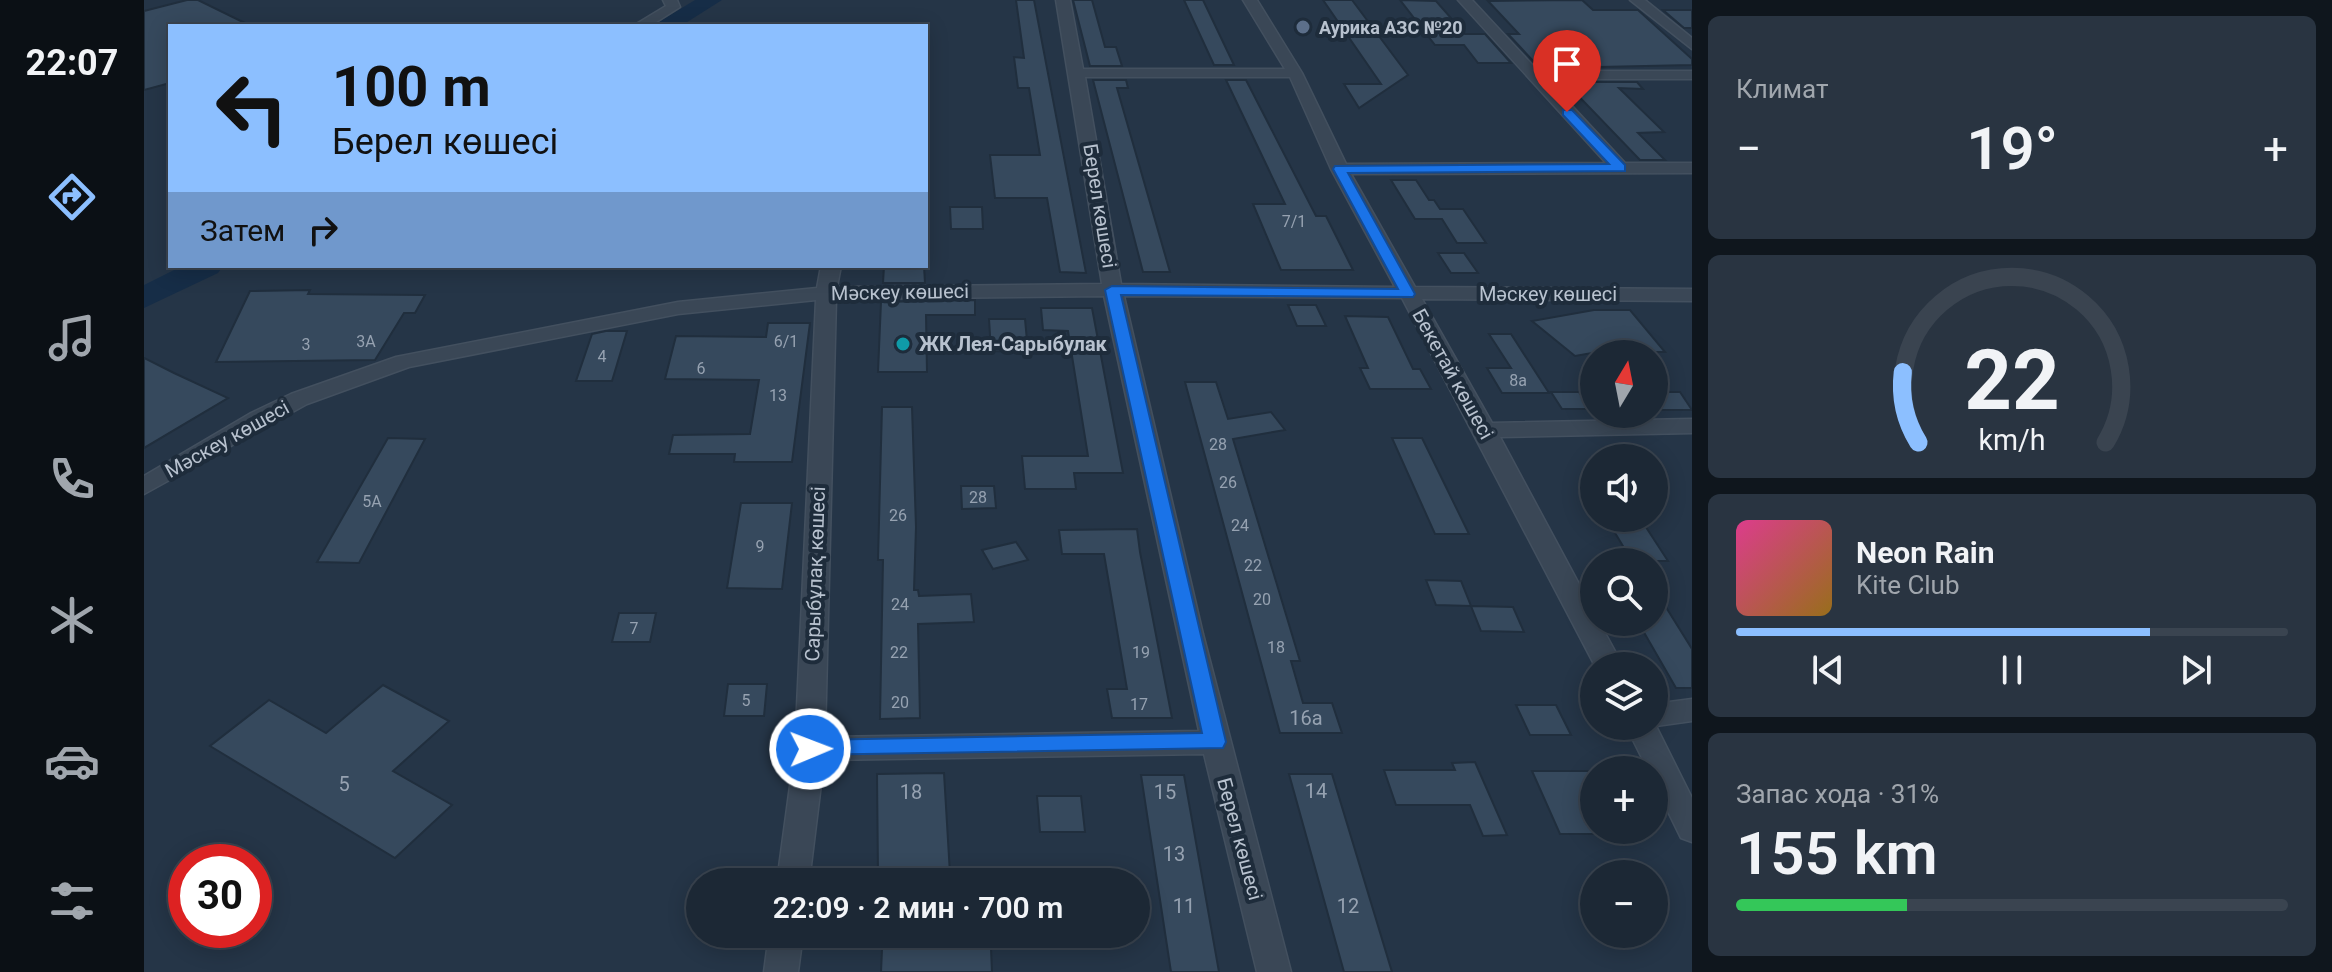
<!DOCTYPE html>
<html lang="ru">
<meta charset="utf-8">
<style>
:root{--surface:#1c2835;--page:#293441;--text:#f1f3f6;--muted:#a0a6ad;--line:#3a4450;--accent:#8cbfff}
body{margin:0;font-family:Roboto,sans-serif;background:var(--page);color:var(--text);height:100vh;display:flex;flex-direction:column;font-size:30px;white-space:nowrap}
*{box-sizing:border-box;margin:0}
p{font-size:26px;color:var(--muted)}
.icon{flex:none;width:44px;height:44px;fill:none;stroke:currentColor;stroke-width:2;stroke-linecap:round;stroke-linejoin:round}
.map{position:relative;flex:1;overflow:hidden}
.sheet{display:flex;flex-direction:column;gap:16px;padding:16px;background:#0f161d;width:640px}
.sheet>*{flex:none}
.guide{position:absolute;left:24px;top:24px;width:760px;height:244px;border-radius:0px;box-shadow:0 4px 20px #0003,0 0 0 2px var(--line);background:#8cbfff;color:#111;overflow:hidden}
.needle{width:52px;rotate:10deg}
.controls{position:absolute;left:1436px;top:340px;display:grid;gap:16px}
.controls a{display:grid;place-items:center;width:88px;height:88px;border-radius:50%;background:var(--surface);box-shadow:0 4px 20px #0003,0 0 0 2px var(--line);font-size:40px}
.speed{position:absolute;left:24px;top:844px;display:flex;gap:16px;font-size:40px;font-weight:700;text-align:center}
.speed>*{display:grid;place-content:center;width:104px;height:104px;border-radius:50%;background:var(--surface);box-shadow:0 4px 20px #0003,0 0 0 2px var(--line);line-height:1}
.speed .limit{border:12px solid #d22;background:#fff;color:#111}
.pin{position:absolute;display:grid;place-items:center;width:68px;height:68px;color:#fff;margin:-82px -34px;border-radius:50% 50% 50% 0;rotate:-45deg;box-shadow:0 0 8px #0007}
.pin .icon{rotate:45deg}
.me{position:absolute;width:88px;margin:-44px;rotate:89deg;stroke-linejoin:round;filter:drop-shadow(0 0 6px #0008)}
.turn{display:flex;align-items:center;gap:28px;height:168px;padding:0 32px;font-size:36px}
.turn .icon{width:104px;height:104px;stroke-width:2.5}
.turn b{display:block;font-size:56px;line-height:68px}
.then{display:flex;align-items:center;height:76px;padding:0 32px;background:#0003;gap:16px;font-size:30px}
.big{font-size:60px;font-weight:600;line-height:1.1}
.sheet .card{flex:1;display:flex;flex-direction:column;justify-content:center;gap:12px;min-width:0;padding:0 28px;border-radius:12px;background:var(--page)}
.sheet .dial{align-items:center;gap:0}
.dial svg{height:208px;overflow:visible;fill:none;stroke:var(--line);stroke-width:7;stroke-linecap:round;text-anchor:middle}
.dial text{fill:var(--text);stroke:none}
.song{display:flex;align-items:center;gap:24px}
.cover{width:96px;height:96px;border-radius:12px;background:linear-gradient(135deg,hsl(330 70% 55%),hsl(40 70% 35%))}
.played{height:8px;border-radius:4px;background:linear-gradient(90deg,var(--accent) 75%,var(--line) 75%)}
.keys{display:flex;justify-content:space-around;direction:ltr}
.heat{display:flex;justify-content:space-between;align-items:center;font-size:44px;direction:ltr}
.charge{height:12px;border-radius:6px;background:linear-gradient(90deg,#34c759 31%,var(--line) 0)}
.trip{position:absolute;left:542px;top:868px;width:464px;height:80px;border-radius:40px;background:var(--surface);box-shadow:0 4px 20px #0003,0 0 0 2px var(--line);font-weight:600;line-height:80px;text-align:center}
main{display:flex;flex:1;min-height:0}
.dock{display:flex;flex-direction:column;width:144px;justify-content:space-around;align-items:center;background:#0b1015;color:var(--muted)}
.dock .icon{width:56px;height:56px}
.dock .on{color:var(--accent)}
.dock b{font-size:36px;color:var(--text)}
.map>svg:first-child{display:block}
.lines{fill:none;stroke-linecap:round;stroke-linejoin:round}
.river{fill:#162d47;fill-rule:evenodd}
.building{fill:#36495d;stroke:#202e3d;stroke-width:2}
.minor-casing{stroke:#43505f;stroke-width:3}
.minor{fill:#3a4756;fill-rule:evenodd}
.route{fill:#1a73e8;stroke:#114b97;stroke-width:2}
.service-dot{fill:#5c6f8a;stroke:#1e2c3b;stroke-width:3}
.culture-dot{fill:#0f9aa8;stroke:#1e2c3b;stroke-width:3}
.labels{text-anchor:middle;dominant-baseline:central;stroke-width:8;stroke-linejoin:round;paint-order:stroke}
.number-label{font-size:16px;fill:#96a2b1}
.far-poi-label{font-size:18px;font-weight:bold;fill:#b8c2cf;stroke:#1e2c3b;text-anchor:start}
.street-label{font-size:20px;fill:#b8c2cf;stroke:#1e2c3b}
.poi-label{font-size:20px;font-weight:bold;fill:#b8c2cf;stroke:#1e2c3b;text-anchor:start}
.near-number-label{font-size:20px;fill:#96a2b1}
</style>
<main>
<nav class="dock">
<b>22:07</b>
<svg class="icon on" aria-label="directions" viewBox="0 0 24 24"><path d="M12 3l9 9-9 9-9-9zM9 14v-3h6M13 9l2 2-2 2"/></svg>
<svg class="icon" aria-label="music" viewBox="0 0 24 24"><path d="M9 18V5l10-2v13"/><circle cx="6" cy="18" r="3"/><circle cx="16" cy="16" r="3"/></svg>
<svg class="icon" aria-label="phone" viewBox="0 0 24 24"><path d="M5 4h4l2 5-3 2q2 4 5 5l2-3 5 2v4C11 20 4 13 5 4z"/></svg>
<svg class="icon" aria-label="climate" viewBox="0 0 24 24"><path d="M12 3v18M4 7l16 10M4 17L20 7"/></svg>
<svg class="icon" aria-label="car" viewBox="0 0 24 24"><path d="M5 17H2v-5l4-1 3-4h7l3 4 3 1v5h-3M9 17h6M6 11h13"/><circle cx="7" cy="17" r="2"/><circle cx="17" cy="17" r="2"/></svg>
<svg class="icon" aria-label="filters" viewBox="0 0 24 24"><path d="M4 7h16M4 17h16"/><circle cx="9" cy="7" r="2"/><circle cx="15" cy="17" r="2"/></svg>
</nav>
<div class="map">
<svg width="1548" height="972" viewBox="0 0 1548 972">
<rect width="100%" height="100%" fill="#253547"/>
<g class="lines">
<g class="river">
<path d="M551 0H578L537 26H508Z"/>
<path d="M38 266H79L74 273 0 308V285Z"/>
</g>
</g>
<g class="building">
<path d="M43 0H54L107 26H26V83L0 90V11Z"/>
<path d="M872 0H890L942 273 916 272 903 198H851L846 155H896L885 88H874L870 57 880 58Z"/>
<path d="M929 0H948L961 47H972L978 66H946Z"/>
<path d="M1040 0H1059L1090 65H1070Z"/>
<path d="M1179 0H1208L1264 75 1215 108 1200 84H1237Z"/>
<path d="M1256 0 1292 1 1321 34H1341L1367 63H1334L1320 45H1291Z"/>
<path d="M1438 0 1449 10H1494L1548 59V65L1408 68 1403 63H1391L1364 34H1375L1344 1Z"/>
<path d="M1519 10H1548V28H1540Z"/>
<path d="M949 80H982L984 88H973L1026 272H999Z"/>
<path d="M1082 80H1102L1172 216H1182L1209 270H1137L1109 204H1141Z"/>
<path d="M1421 82H1493L1499 89 1475 88 1520 132 1494 133 1521 160H1496Z"/>
<path d="M1247 180H1272L1285 200H1290L1296 209H1319L1342 243H1313L1298 219H1271Z"/>
<path d="M806 207H838L839 229H807Z"/>
<path d="M1294 253H1320L1334 273H1307Z"/>
<path d="M740 266H780L781 283H739Z"/>
<path d="M166 290 164 294 281 295 271 313H260L231 360 72 362 106 291Z"/>
<path d="M831 300V315H782L783 372H734L737 302Z"/>
<path d="M1144 305H1172L1182 326H1153Z"/>
<path d="M897 308H948L979 473H930L932 489H881L878 456H944L924 331 899 330Z"/>
<path d="M1450 310H1486L1521 352H1487L1482 347 1431 356 1388 321Z"/>
<path d="M1201 316 1244 317 1269 369H1276L1287 389H1226L1216 368H1224Z"/>
<path d="M845 319H881L884 352 847 351Z"/>
<path d="M624 323H666L648 462H590L591 454H525L529 435 606 434 615 380 521 379 532 336 622 337Z"/>
<path d="M462 331H483L468 381H432L448 334Z"/>
<path d="M1345 334H1367L1405 393H1358L1343 368H1367Z"/>
<path d="M0 358 30 373 84 398 0 448Z"/>
<path d="M1041 382H1072L1084 419 1127 412 1141 430 1089 439 1156 661H1147L1159 703H1188L1198 733H1136Z"/>
<path d="M1407 392H1435L1446 409H1418Z"/>
<path d="M1510 392H1536L1548 410H1518L1510 400Z"/>
<path d="M738 407H768L772 527 770 590H774L775 596 827 594 830 622 774 624 776 718 736 719 739 560H734Z"/>
<path d="M244 438 281 439 215 563 173 562Z"/>
<path d="M1248 438H1278L1325 534H1291Z"/>
<path d="M817 486H850L852 508 818 509Z"/>
<path d="M597 503H648L638 589 583 588Z"/>
<path d="M1462 518H1496L1524 561H1488Z"/>
<path d="M993 529 996 552 1028 718H968L963 689H983L960 554H918L915 530Z"/>
<path d="M872 542 884 560 849 569 838 550Z"/>
<path d="M1282 580 1317 581 1327 606 1292 605Z"/>
<path d="M1510 588 1548 649V688H1532L1494 622H1510Z"/>
<path d="M1327 606 1369 607 1380 632 1337 631Z"/>
<path d="M475 613H512L506 642H468Z"/>
<path d="M584 684H623L620 716H580Z"/>
<path d="M239 685 305 721 249 771 308 805 251 858 66 746 125 700 182 733Z"/>
<path d="M1372 705H1412L1427 735H1386Z"/>
<path d="M1331 762 1363 835 1339 836 1326 805H1252L1240 770H1311L1308 763Z"/>
<path d="M1388 771H1450V834H1416Z"/>
<path d="M800 773 806 874 734 875 733 774Z"/>
<path d="M1145 774H1188L1248 972H1200Z"/>
<path d="M997 775H1040L1075 972H1027Z"/>
<path d="M893 796H937L941 832H896Z"/>
<path d="M847 948 848 972H737L738 949Z"/>
</g>
<g class="lines">
<g class="minor-casing">
<g id="minor">
<path d="M519 0H533L536 7 506 26H489L522 6Z"/>
<path d="M912 0H926L939 69H1141L1099 0H1113L1158 73 1202 164 1462 163 1314 0H1328L1394 71H1548V79H1403L1481 163H1548V173L1207 174 1271 287 1548 289V301L1278 299 1348 423 1548 419V433L1356 437 1450 612V622H1455L1479 666H1451L1258 298 980 296 1059 634 1147 972H1113L1060 754 680 760 665 882H633L651 749 672 300 534 314 265 367 163 404 0 494V476L107 413 147 394 252 357 534 302 673 288 677 266H697L693 287 958 284ZM941 77H1146L1187 169 1251 287 977 284ZM960 296 1055 731 681 737 692 299Z"/>
<path d="M1486 0H1501L1548 38V49Z"/>
<path d="M1548 699V721L1512 726 1548 798V842L1537 838 1510 783V770H1504L1482 726H1510V704Z"/>
<path d="M625 934H659L654 972H620Z"/>
</g>
</g>
<use href="#minor" class="minor"/>
</g>
<path class="route" d="M1419 110H1428L1481 165V171L1204 173 1271 294 1269 297 977 295 1082 742 1079 748 658 755 655 749 658 743 666 740 1058 733 961 290 968 286 1254 289 1189 169 1191 166 1465 164 1419 115Z"/>
<circle class="service-dot" cx="1159" cy="27" r="8"/>
<circle class="culture-dot" cx="759" cy="344" r="8"/>
<g class="labels">
<g class="number-label">
<text x="1150" y="221">7/1</text>
<text x="222" y="341">3А</text>
<text x="642" y="341">6/1</text>
<text x="162" y="344">3</text>
<text x="458" y="356">4</text>
<text x="557" y="368">6</text>
<text x="1374" y="380">8а</text>
<text x="634" y="395">13</text>
<text x="1074" y="444">28</text>
<text x="1084" y="482">26</text>
<text x="834" y="497">28</text>
<text x="228" y="501">5А</text>
<text x="754" y="515">26</text>
<text x="1096" y="525">24</text>
<text x="616" y="546">9</text>
<text x="1109" y="565">22</text>
<text x="1118" y="599">20</text>
<text x="756" y="604">24</text>
<text x="490" y="628">7</text>
<text x="1132" y="647">18</text>
<text x="755" y="652">22</text>
<text x="997" y="652">19</text>
<text x="602" y="700">5</text>
<text x="756" y="702">20</text>
<text x="995" y="704">17</text>
</g>
<g class="far-poi-label">
<text x="1175" y="27">Аурика АЗС №20</text>
</g>
<g class="street-label">
<text transform="translate(956 206) rotate(81)">Берел көшесі</text>
<text transform="translate(756 292) rotate(-1)">Мәскеу көшесі</text>
<text x="1404" y="294">Мәскеу көшесі</text>
<text transform="translate(1309 374) rotate(61)">Бекетай көшесі</text>
<text transform="translate(83 439) rotate(-29)">Мәскеу көшесі</text>
<text transform="translate(671 574) rotate(-88)">Сарыбұлақ көшесі</text>
<text transform="translate(1096 839) rotate(75)">Берел көшесі</text>
</g>
<g class="poi-label">
<text x="775" y="344">ЖК Лея-Сарыбулак</text>
</g>
<g class="near-number-label">
<text x="1162" y="718">16а</text>
<text x="200" y="784">5</text>
<text x="1172" y="791">14</text>
<text x="767" y="792">18</text>
<text x="1021" y="792">15</text>
<text x="1030" y="854">13</text>
<text x="1040" y="906">11</text>
<text x="1204" y="906">12</text>
</g>
</g>
</svg>
<div class="controls">
<a><svg class="needle" viewBox="-14 -14 28 28"><path d="M0-13l5 13h-10z" fill="#e53935"/><path d="M0 13l5-13h-10z" fill="#a0a6ad"/></svg></a>
<a><svg class="icon" aria-label="sound" viewBox="0 0 24 24"><path d="M4 9h4l5-4v14l-5-4H4zM17 9q2 3 0 6"/></svg></a>
<a><svg class="icon" aria-label="search" viewBox="0 0 24 24"><circle cx="10" cy="10" r="6"/><path d="M15 15l6 6"/></svg></a>
<a><svg class="icon" aria-label="layers" viewBox="0 0 24 24"><path d="M12 4l9 5-9 5-9-5zM3 14l9 5 9-5"/></svg></a>
<a>+</a>
<a>−</a>
</div>
<div class="speed"><div class="limit">30</div></div>
<div class="pin" style="left:1423px;top:112px;background:#d93025"><svg class="icon" aria-label="arrive" viewBox="0 0 24 24"><path d="M6 21V4h12l-3 4 3 4H6"/></svg></div>
<svg class="me" style="left:666px;top:749px" viewBox="-20 -20 40 40"><circle r="17" fill="#1a73e8" stroke="#fff" stroke-width="3"/><path d="M0-11L8 9 0 5-8 9z" fill="#fff"/></svg>
<div class="trip">22:09 · 2 мин · 700 m</div>
<div class="guide">
<div class="turn"><svg class="icon" aria-label="left" viewBox="0 0 24 24"><path d="M17 20v-9H6M10 6l-5 5 5 5"/></svg><div><b>100 m</b>Берел көшесі</div></div>
<div class="then">Затем<svg class="icon" aria-label="right" viewBox="0 0 24 24"><path d="M7 20v-9h11M14 6l5 5-5 5"/></svg></div>
</div>
</div>
<section class="sheet">
<div class="card"><p>Климат</p>
<div class="heat"><a>−</a><b class="big">19°</b><a>+</a></div>
</div>
<div class="card dial"><svg viewBox="0 0 100 80">
<path d="M14 69A42 42 0 1 1 86 69"/>
<path d="M14 69A42 42 0 0 1 8 42" stroke="#8cbfff"/>
<text x="50" y="56" font-size="32" font-weight="700">22</text>
<text x="50" y="72" font-size="11">km/h</text>
</svg></div>
<div class="card">
<div class="song"><i class="cover"></i><div><b>Neon Rain</b><p>Kite Club</p></div></div>
<div class="played"></div>
<div class="keys"><svg class="icon" aria-label="previous" viewBox="0 0 24 24"><path d="M18 5L8 12l10 7zM5 5v14"/></svg><svg class="icon" aria-label="pause" viewBox="0 0 24 24"><path d="M8 5v14M16 5v14"/></svg><svg class="icon" aria-label="next" viewBox="0 0 24 24"><path d="M6 5l10 7-10 7zM19 5v14"/></svg></div>
</div>
<div class="card"><p>Запас хода · 31%</p><b class="big">155 km</b><div class="charge"></div></div>
</section>
</main>
